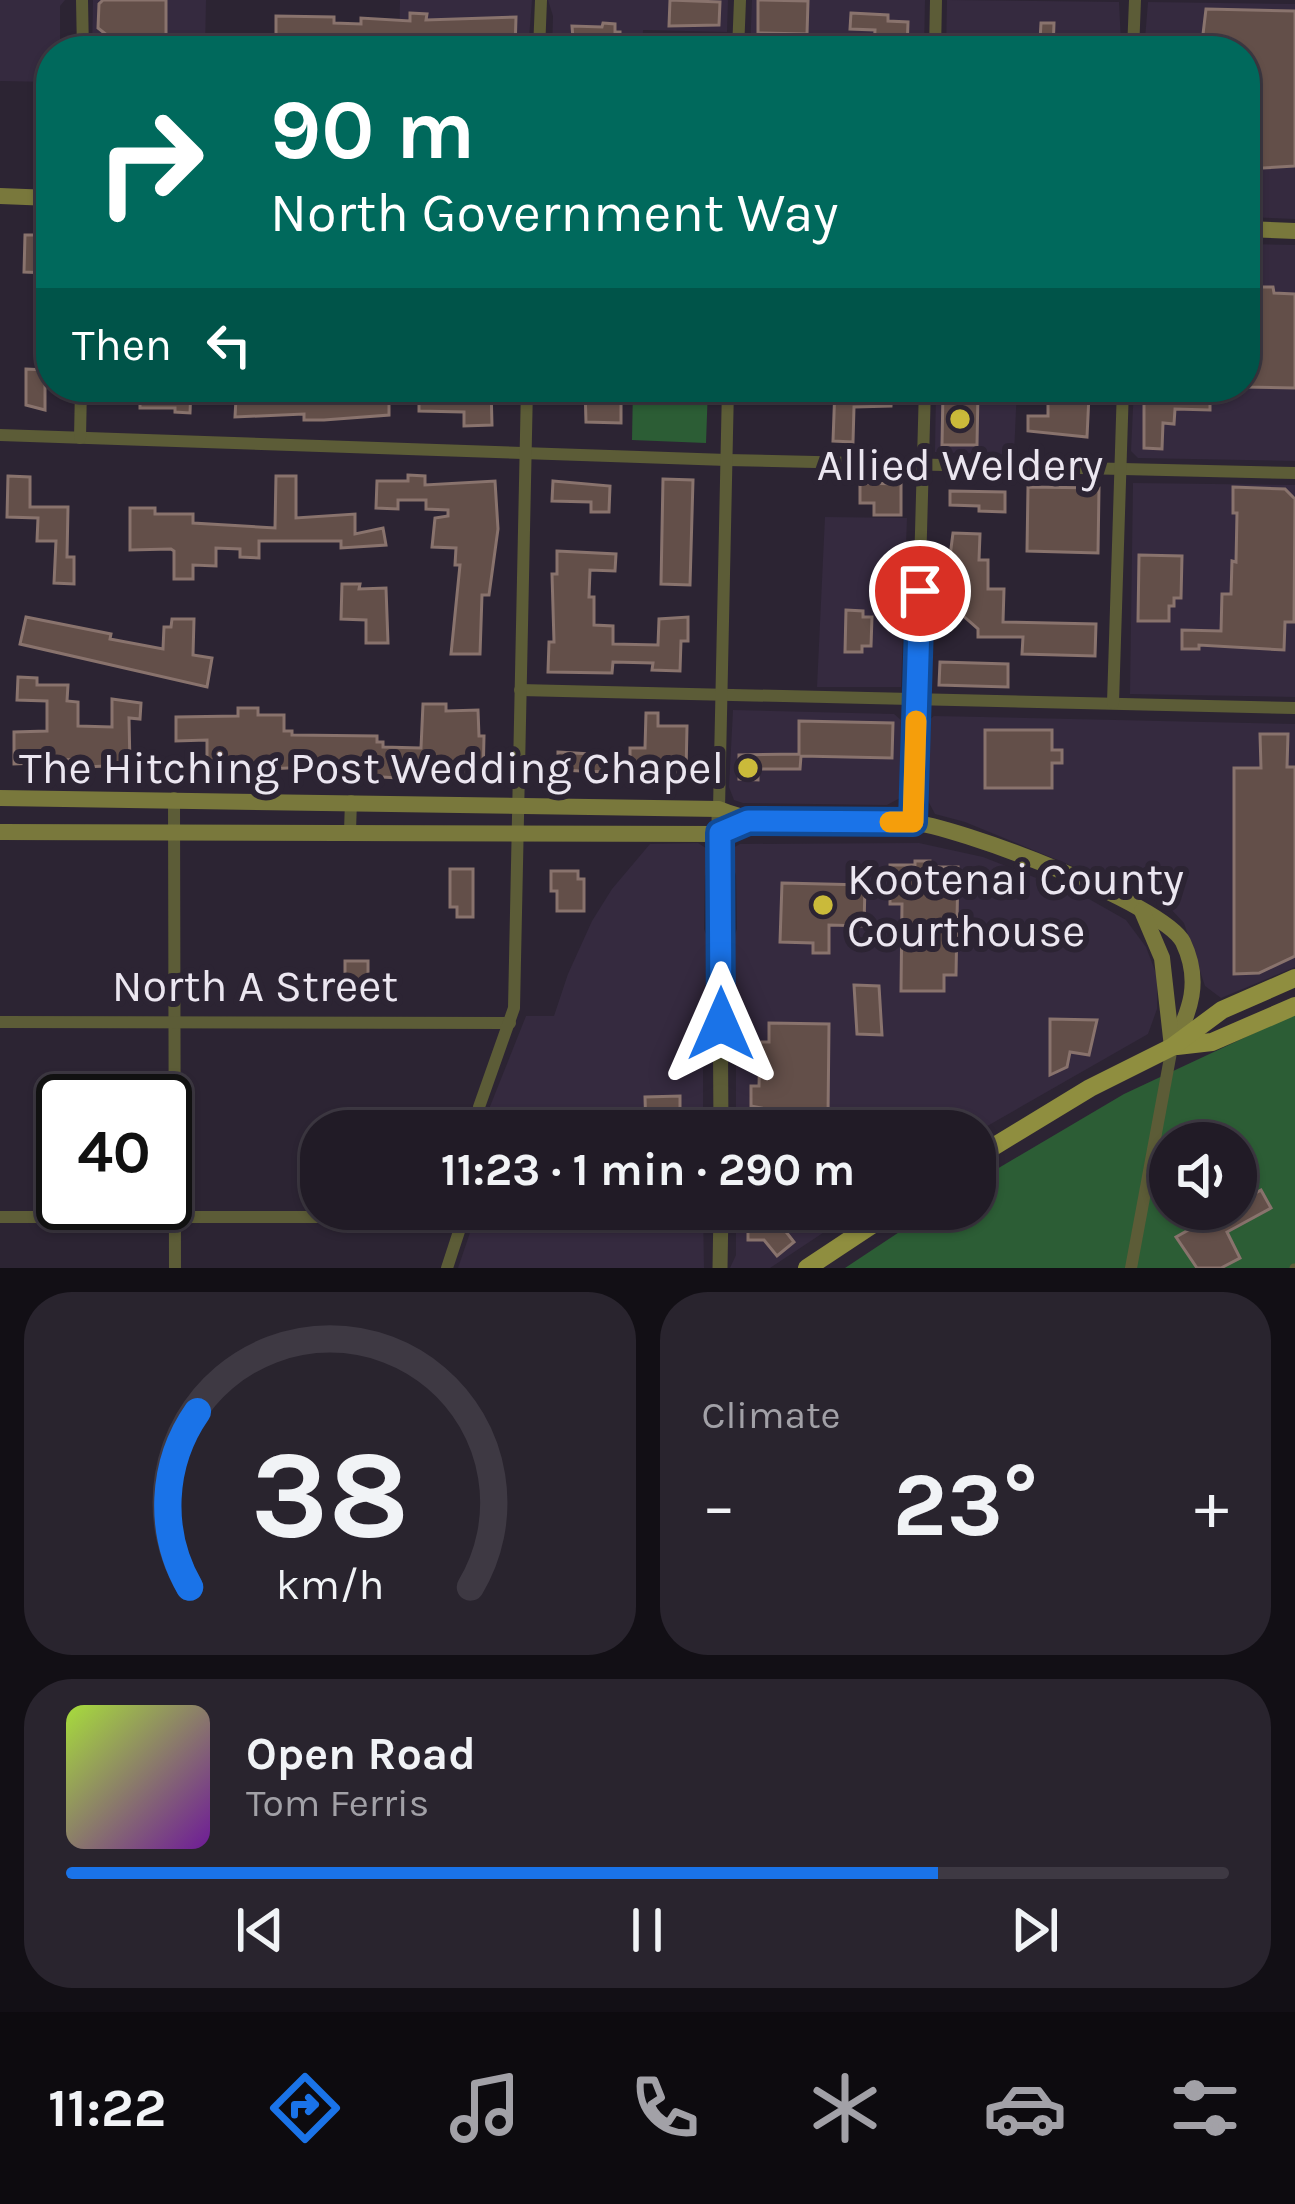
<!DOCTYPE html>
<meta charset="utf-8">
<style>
:root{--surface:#211b26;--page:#29242e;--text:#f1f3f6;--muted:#a2a1a7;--line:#3e3943;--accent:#1a73e8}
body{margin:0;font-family:Karla,sans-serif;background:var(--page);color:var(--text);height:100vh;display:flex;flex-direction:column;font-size:45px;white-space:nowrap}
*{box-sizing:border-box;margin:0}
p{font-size:39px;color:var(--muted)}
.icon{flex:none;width:66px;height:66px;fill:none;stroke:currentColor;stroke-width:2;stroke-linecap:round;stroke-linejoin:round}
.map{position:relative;height:1268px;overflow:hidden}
.details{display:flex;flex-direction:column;gap:24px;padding:24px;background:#120f15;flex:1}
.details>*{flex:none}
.top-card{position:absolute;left:36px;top:36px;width:1224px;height:366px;border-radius:48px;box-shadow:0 3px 9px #0004,0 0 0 3px var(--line);background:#00695c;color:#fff;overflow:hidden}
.tools{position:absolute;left:1149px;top:1122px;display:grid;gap:24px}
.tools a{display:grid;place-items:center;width:108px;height:108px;border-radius:50%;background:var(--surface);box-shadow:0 3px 9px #0004,0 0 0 3px var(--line);font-size:60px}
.speed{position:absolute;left:36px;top:1074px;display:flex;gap:24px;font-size:60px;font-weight:700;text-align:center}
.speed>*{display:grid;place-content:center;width:156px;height:156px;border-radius:50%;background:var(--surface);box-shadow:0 3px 9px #0004,0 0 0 3px var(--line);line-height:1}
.speed .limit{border:6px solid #111;border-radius:18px;background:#fff;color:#111}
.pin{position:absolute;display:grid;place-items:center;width:102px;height:102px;color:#fff;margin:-51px;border:6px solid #fff;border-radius:50%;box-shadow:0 3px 12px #0007}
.me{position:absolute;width:132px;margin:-66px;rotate:0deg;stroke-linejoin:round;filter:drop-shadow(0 0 9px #0008)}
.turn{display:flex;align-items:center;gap:42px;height:252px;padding:0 36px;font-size:54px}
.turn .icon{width:156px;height:156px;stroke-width:2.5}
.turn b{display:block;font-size:84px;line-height:102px}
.then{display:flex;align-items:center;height:114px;padding:0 36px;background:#0003;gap:24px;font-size:45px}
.big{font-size:90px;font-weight:700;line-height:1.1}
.details .tile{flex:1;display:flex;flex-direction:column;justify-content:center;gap:18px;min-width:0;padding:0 42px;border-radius:48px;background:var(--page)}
.details .dial{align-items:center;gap:0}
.dial svg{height:312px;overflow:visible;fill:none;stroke:var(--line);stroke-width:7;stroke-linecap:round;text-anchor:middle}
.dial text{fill:var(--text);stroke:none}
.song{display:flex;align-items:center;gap:36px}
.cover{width:144px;height:144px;border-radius:18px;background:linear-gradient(135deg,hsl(80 70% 55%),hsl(280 70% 35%))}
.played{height:12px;border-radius:6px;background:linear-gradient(90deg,var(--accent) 75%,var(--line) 75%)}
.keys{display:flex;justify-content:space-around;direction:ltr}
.heat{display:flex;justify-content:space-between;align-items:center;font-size:66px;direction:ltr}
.details .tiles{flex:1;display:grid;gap:24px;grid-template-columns:1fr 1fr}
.tile:last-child{grid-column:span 2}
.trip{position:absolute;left:300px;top:1110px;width:696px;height:120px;border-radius:48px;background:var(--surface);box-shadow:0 3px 9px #0004,0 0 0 3px var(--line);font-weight:700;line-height:120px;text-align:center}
.tabs{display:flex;height:192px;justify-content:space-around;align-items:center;background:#0d0b0f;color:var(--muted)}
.tabs .icon{width:84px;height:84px}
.tabs .active{color:var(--accent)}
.tabs b{font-size:54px;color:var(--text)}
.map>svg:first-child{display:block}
.built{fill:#352a3f}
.green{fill:#2c5d35;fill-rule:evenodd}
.building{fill:#634f49;stroke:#89736d;stroke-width:3}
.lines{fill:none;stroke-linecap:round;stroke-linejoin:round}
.pedestrian{stroke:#5c5c37;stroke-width:9}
.minor{stroke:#5c5c37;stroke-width:12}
.tertiary{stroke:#5c5c37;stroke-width:15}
.secondary{stroke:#79783c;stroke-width:16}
.primary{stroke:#8f8e3f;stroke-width:18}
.route-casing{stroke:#114b97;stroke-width:30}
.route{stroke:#1a73e8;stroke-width:21}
.slow{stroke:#f59e0b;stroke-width:21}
.poi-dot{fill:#caba3a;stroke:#2c2433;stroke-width:4.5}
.labels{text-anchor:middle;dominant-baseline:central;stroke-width:12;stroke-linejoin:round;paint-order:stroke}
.poi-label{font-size:45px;fill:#ebe6f0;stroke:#2c2433}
.street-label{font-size:45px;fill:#ebe6f0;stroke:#2c2433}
</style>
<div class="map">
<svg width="1295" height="1268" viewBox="0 0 1295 1268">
<rect width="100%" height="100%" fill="#2c2433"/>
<g class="built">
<path d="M0 0H65L60 6V51H51V82L0 81Z"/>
<path d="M93 0H206L205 51H92Z"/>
<path d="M400 0H532L528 51H399Z"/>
<path d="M548 0H728L727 32 643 30 642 51H552L553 16Z"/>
<path d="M752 0H925L924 51H750Z"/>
<path d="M947 0 1119 2 1121 42 1039 40 1038 51H946Z"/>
<path d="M1148 2 1295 4V219L1245 217V51H1144Z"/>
<path d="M1245 244 1295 245V461L1138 458 1131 451 1134 387H1245Z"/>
<path d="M936 387H1017L1014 455 935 452Z"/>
<path d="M1133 483 1295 485V697L1130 694Z"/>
<path d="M825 517 907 518 901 687H817Z"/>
<path d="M733 710 894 714 901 720 900 798 887 805 743 803 734 800 729 787Z"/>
<path d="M934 716 1295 724V967L1221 998 1205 986 1184 923 1167 905 965 822 935 814 926 797 929 720Z"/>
<path d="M698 843 709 850 711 857 705 876 704 929 711 948 710 1048 703 1068V1131H486L489 1109 526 1016H554L568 974 592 921 612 889 650 844Z"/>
<path d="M919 843 983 857 1089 899 1126 920 1146 947 1157 976V1009L1148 1034 975 1133 736 1131V1063L729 1050V950L737 929 736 875 730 857 733 848 740 844Z"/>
<path d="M478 1209H703L704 1268H458Z"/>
<path d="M736 1209H859L770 1268H730L736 1255Z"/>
</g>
<g class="green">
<path d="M633 387H708L706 443 632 440Z"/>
<path d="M1295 1014V1268H845L934 1209H975V1182L1124 1094ZM1170 1143H1236V1209H1170Z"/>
</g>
<g class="building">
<path d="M103 0H166V37L108 36 98 28 99 4Z"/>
<path d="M670 0 720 2 719 25 669 26Z"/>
<path d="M758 0 808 1 807 34 758 33Z"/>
<path d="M1206 9 1295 11V166L1245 169V110H1257V77H1250L1251 61H1245V51H1201Z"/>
<path d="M410 13 427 14 426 20 516 17 515 51H401V47L341 46V51H315V37L276 36V16L334 17V23L361 24V18L410 21Z"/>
<path d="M851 13 888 15V21L908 22 907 51H874L875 30 850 29Z"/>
<path d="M603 23 615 24V32H620V51H574L572 26 602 27Z"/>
<path d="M1041 23H1054L1053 51H960L961 38 1040 41Z"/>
<path d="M25 235H50L49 273 24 272Z"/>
<path d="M1245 287H1273L1274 293 1295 294V388L1245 387Z"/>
<path d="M26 369 45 370V410L26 405Z"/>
<path d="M111 387H191L190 413 175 412V408H140V401H111Z"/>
<path d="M271 387H298V395H339V387L389 390V415L324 420H304V414L235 417 236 399H243V391H271Z"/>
<path d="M458 387H491L492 425 464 426V412L419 411V398L458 399Z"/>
<path d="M585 387H621V423L586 422Z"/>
<path d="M835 387H892L891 406 854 407 853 442 833 441Z"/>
<path d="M1144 387 1210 388V410L1175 409 1174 424 1163 423 1162 449 1144 448Z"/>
<path d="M943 392H978L977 445H942Z"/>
<path d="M1048 394 1089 395 1087 437 1028 431V416H1048Z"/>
<path d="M408 475 425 476V485L495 481 498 529 489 595H482L480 654H451L460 565H455L456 548 432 547 435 518 448 516V510L426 509V500H398V509L376 508 377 481H408Z"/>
<path d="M8 476 30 477V507H68L67 557H74V584L54 583 56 541H37L38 518 7 517Z"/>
<path d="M276 476H296V518L355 514V534L383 528 386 545 341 548V541H259V558L240 557V549L216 548V566L193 565V579H174V551L171 549 130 550V508H155V514H193V523L275 528Z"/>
<path d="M663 479 693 480 690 585 661 584Z"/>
<path d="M553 481 610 486 609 512H591V502L552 501Z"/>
<path d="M860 483 901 484V515H874V503H860Z"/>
<path d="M1028 487 1099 488 1098 553 1027 551Z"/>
<path d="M1233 487 1285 489 1295 499 1294 622H1285L1284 650 1199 645V649H1182V630L1221 631 1222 594H1231L1232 561 1236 562 1237 513H1233Z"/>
<path d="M950 491 1005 492V512L979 511V506L950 505Z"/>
<path d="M953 533 980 534 979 560H988V589H1004L1003 622 1096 624 1095 656 1022 654 1023 637H978V629L961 614H952V579H947Z"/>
<path d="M557 551 616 554 615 571 590 570 589 597H594V625L613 626V644L658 645 659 619 688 617V641H681L680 671 652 670 653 663 613 662 612 673 548 672 549 642H554L552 574H557Z"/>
<path d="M1139 555 1182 556 1181 598H1174V606H1169V621H1138Z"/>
<path d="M342 584H360L359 589 386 588 388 643H366V620L341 619Z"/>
<path d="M846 610 863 611V617H872L871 646H862V652H845Z"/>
<path d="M26 617 111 634 110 639 163 649 164 627H171L172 619H194L193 655 212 658 207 687 20 644Z"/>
<path d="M940 662 1008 664V687L939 685Z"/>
<path d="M18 677 37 678V685H68L67 701 78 702V726L112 727V699L141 703 140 719 129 718 130 765 84 767V760L36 759V763L14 764V732L47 731V701L17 700Z"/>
<path d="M423 704H446V711L478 710 479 736H484L483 779 463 778V771H440V778L415 779 333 774V766L223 771V763H207V740L176 741V717L238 716V708H258V715H284V731H292V735L377 736V742H383V747L421 748Z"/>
<path d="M646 713H658V726H687L686 773 630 771V748H645Z"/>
<path d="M799 721 893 723 892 758 801 756 800 769H758V780L739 779V755L799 754Z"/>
<path d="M985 730H1052V750H1062V763H1052V788H985Z"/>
<path d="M1260 734H1288L1287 767H1295V956L1259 973 1234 974V768H1261Z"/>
<path d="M558 752 607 755 606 772 558 770Z"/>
<path d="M915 861H930V867H958L956 975H944V991H901L902 904H890V865H915Z"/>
<path d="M450 869H473V917H457V907H450Z"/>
<path d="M551 871H578V879H584V911H557V891H551Z"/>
<path d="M782 883 865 885 864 926 829 925V953H813V943L780 942Z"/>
<rect x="345" y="961" width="23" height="32"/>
<path d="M854 985 879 986 882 1035 857 1034Z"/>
<path d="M1050 1019 1097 1020 1089 1055 1070 1052 1067 1067 1050 1075Z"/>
<path d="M769 1023 829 1024 828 1117H843V1131H766V1109L751 1106V1086H759L760 1042H769Z"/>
<path d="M680 1096V1131H646L645 1097Z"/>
<path d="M1261 1190 1271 1208 1227 1232 1240 1258 1221 1268H1197L1176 1237 1226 1209H1236V1204Z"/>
<path d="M748 1219H783V1228L794 1242 777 1256 764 1240H748Z"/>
</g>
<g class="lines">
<path class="pedestrian" d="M1294 1268H1295"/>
<g class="minor">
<path d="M82 0 83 51"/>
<path d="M539 51 541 0"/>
<path d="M738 51 740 0"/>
<path d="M935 51 936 0"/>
<path d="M1133 51 1135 0"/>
<path d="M0 435 727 460 1295 473"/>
<path d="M80 438 81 387"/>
<path d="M520 690 1295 708"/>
<path d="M1113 703 1123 387"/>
<path d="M174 798 175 1268"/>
<path d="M719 809 728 387"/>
<path d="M913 822 925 387"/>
<path d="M350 831 351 801"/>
<path d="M0 1022 510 1023"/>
<path d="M475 1131 479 1107 514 1008 527 387"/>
<path d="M0 1217H464"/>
<path d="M447 1268 466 1210"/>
<path d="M1131 1268 1172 1047"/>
</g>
<g class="tertiary">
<path d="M719 809 721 1131"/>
<path d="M720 1268 721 1209"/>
</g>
<g class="secondary">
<path d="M0 196 51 198"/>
<path d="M1245 229 1295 231"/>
<path d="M0 798 719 809C778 834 847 817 909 822 955 825 1164 904 1183 942 1202 982 1190 1010 1173 1046"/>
<path d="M0 832 720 834 748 821"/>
<path d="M1142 911 1162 958 1172 1047"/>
</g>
<g class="primary">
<path d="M1177 1046 1212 1042 1295 1006"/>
<path d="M975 1158 1090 1088 1172 1047 1222 1010 1295 978"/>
<path d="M807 1268 896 1209"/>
</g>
</g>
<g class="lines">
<g class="route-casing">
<path id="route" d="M721 1024 720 833 748 821 913 822 920 591"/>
</g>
<use href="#route" class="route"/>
<path class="slow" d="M890 822H913L916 721"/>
</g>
<g class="poi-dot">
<circle cx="960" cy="419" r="12"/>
<circle cx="748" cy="768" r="12"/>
<circle cx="823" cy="905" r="12"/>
</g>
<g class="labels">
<g class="poi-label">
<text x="960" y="465">Allied Weldery</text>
<text x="724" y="768" text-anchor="end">The Hitching Post Wedding Chapel</text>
<text x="847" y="879" text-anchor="start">Kootenai County<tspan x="847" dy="52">Courthouse</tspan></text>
</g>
<g class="street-label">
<text x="255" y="986">North A Street</text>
</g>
</g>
</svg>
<div class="tools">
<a><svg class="icon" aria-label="sound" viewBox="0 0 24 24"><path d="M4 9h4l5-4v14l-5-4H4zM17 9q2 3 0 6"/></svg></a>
</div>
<div class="speed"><div class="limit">40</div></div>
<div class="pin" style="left:920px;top:591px;background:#d93025"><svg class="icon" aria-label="arrive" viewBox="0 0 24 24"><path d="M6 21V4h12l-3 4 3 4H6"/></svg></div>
<svg class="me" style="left:721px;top:1024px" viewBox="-20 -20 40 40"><path d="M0-17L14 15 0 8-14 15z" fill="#1a73e8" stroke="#fff" stroke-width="4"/></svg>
<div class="trip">11:23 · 1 min · 290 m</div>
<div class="top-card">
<div class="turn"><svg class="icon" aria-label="right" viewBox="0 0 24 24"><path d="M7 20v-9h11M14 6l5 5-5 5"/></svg><div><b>90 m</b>North Government Way</div></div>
<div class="then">Then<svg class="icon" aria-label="left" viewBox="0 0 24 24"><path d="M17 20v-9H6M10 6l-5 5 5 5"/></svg></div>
</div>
</div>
<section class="details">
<div class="tiles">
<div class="tile dial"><svg viewBox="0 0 100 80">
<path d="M14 69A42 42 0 1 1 86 69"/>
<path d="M14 69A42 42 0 0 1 16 24" stroke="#1a73e8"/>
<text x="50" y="56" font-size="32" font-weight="700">38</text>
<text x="50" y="72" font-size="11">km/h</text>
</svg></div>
<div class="tile"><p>Climate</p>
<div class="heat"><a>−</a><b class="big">23°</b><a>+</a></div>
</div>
<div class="tile">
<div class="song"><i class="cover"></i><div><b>Open Road</b><p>Tom Ferris</p></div></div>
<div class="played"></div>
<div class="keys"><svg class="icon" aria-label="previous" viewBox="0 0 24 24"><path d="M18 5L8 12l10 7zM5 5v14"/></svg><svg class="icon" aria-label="pause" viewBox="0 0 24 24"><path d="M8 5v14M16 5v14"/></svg><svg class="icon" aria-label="next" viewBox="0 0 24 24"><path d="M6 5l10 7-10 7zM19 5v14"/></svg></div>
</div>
</div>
</section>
<nav class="tabs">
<b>11:22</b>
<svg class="icon active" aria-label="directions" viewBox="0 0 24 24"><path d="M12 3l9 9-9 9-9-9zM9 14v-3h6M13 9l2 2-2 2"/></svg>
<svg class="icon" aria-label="music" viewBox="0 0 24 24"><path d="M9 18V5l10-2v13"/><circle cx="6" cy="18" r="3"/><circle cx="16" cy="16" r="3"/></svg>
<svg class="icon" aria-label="phone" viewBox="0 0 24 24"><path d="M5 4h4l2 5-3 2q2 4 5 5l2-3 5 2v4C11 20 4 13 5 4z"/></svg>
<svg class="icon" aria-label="climate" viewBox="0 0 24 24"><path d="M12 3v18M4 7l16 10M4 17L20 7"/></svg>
<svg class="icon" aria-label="car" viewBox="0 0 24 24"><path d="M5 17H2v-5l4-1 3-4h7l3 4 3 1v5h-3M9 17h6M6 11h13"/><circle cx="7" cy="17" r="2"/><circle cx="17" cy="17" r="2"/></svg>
<svg class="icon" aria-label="filters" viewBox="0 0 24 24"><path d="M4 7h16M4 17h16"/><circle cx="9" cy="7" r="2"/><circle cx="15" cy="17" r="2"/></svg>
</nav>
